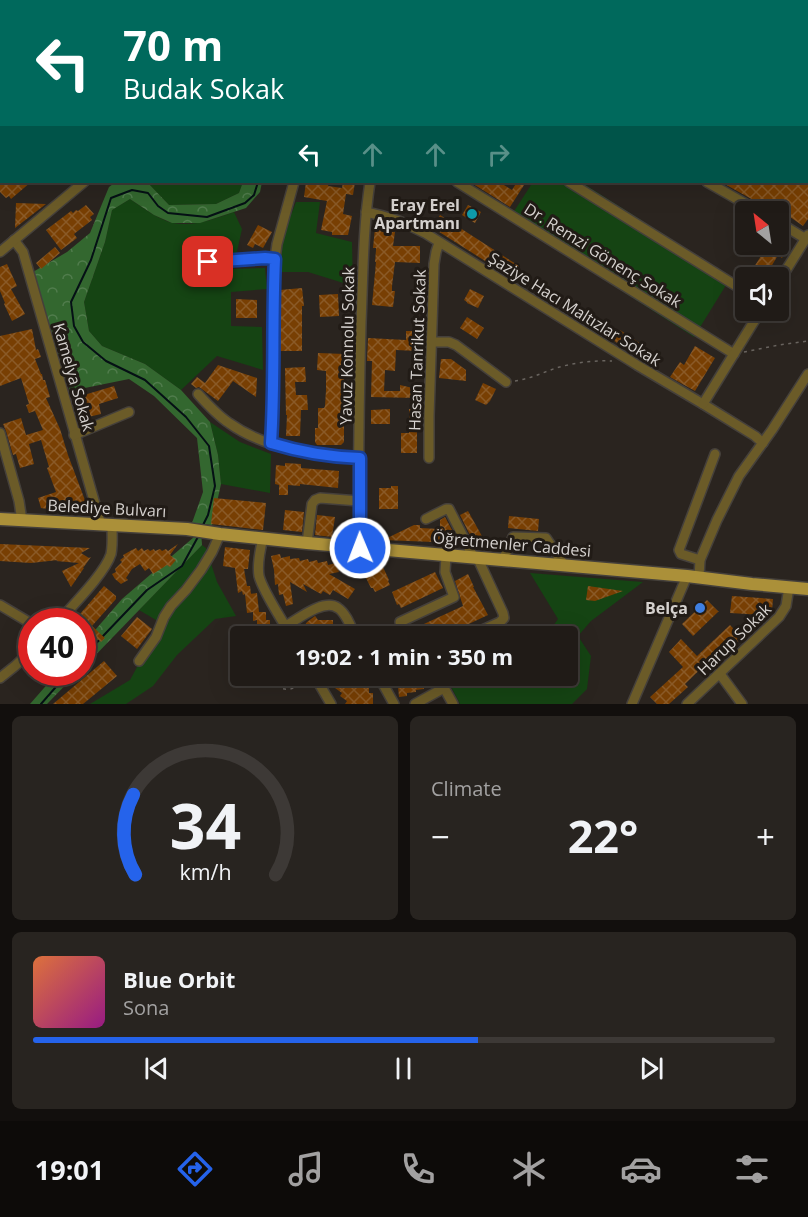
<!DOCTYPE html>
<meta charset="utf-8">
<style>
:root{--surface:#201b17;--page:#282420;--text:#f1f3f6;--muted:#a2a1a1;--line:#3d3936;--accent:#2563eb}
body{margin:0;font-family:"Open Sans",sans-serif;background:var(--page);color:var(--text);height:100vh;display:flex;flex-direction:column;font-size:22px;white-space:nowrap}
*{box-sizing:border-box;margin:0}
p{font-size:20px;color:var(--muted)}
.icon{flex:none;width:33px;height:33px;fill:none;stroke:currentColor;stroke-width:2;stroke-linecap:round;stroke-linejoin:round}
.map{position:relative;height:704px;overflow:hidden}
.side{display:flex;flex-direction:column;gap:12px;padding:12px;background:#120f0d;flex:1}
.side>*{flex:none}
.guide{position:absolute;left:0px;top:0px;width:808px;height:183px;box-shadow:0 6px 24px #0002,0 0 0 2px var(--line);background:#00695c;color:#fff;overflow:hidden}
.needle{width:39px;rotate:330deg}
.tools{position:absolute;left:735px;top:201px;display:grid;gap:12px}
.tools a{display:grid;place-items:center;width:54px;height:54px;border-radius:6px;background:var(--surface);box-shadow:0 6px 24px #0002,0 0 0 2px var(--line);font-size:30px}
.speed{position:absolute;left:18px;top:608px;display:flex;gap:12px;font-size:30px;font-weight:700;text-align:center}
.speed>*{display:grid;place-content:center;width:78px;height:78px;border-radius:50%;background:var(--surface);box-shadow:0 6px 24px #0002,0 0 0 2px var(--line);line-height:1}
.speed .limit{border:9px solid #d22;background:#fff;color:#111}
.pin{position:absolute;display:grid;place-items:center;width:51px;height:51px;color:#fff;margin:-26px;border-radius:12px;box-shadow:0 3px 9px #0006}
.me{position:absolute;width:66px;margin:-33px;rotate:359deg;stroke-linejoin:round;filter:drop-shadow(0 0 4px #0008)}
.turn{display:flex;align-items:center;gap:21px;height:126px;padding:0 24px;font-size:27px}
.turn .icon{width:78px;height:78px;stroke-width:2.5}
.turn b{display:block;font-size:42px;line-height:51px}
.lanes{display:flex;align-items:center;height:57px;padding:0 24px;background:#0003;justify-content:center;gap:30px;direction:ltr}
.lanes .off{opacity:.35}
.big{font-size:45px;font-weight:700;line-height:1.1}
.side .card{flex:1;display:flex;flex-direction:column;justify-content:center;gap:9px;min-width:0;padding:0 21px;border-radius:9px;background:var(--page)}
.side .dial{align-items:center;gap:0}
.dial svg{height:156px;overflow:visible;fill:none;stroke:var(--line);stroke-width:7;stroke-linecap:round;text-anchor:middle}
.dial text{fill:var(--text);stroke:none}
.song{display:flex;align-items:center;gap:18px}
.cover{width:72px;height:72px;border-radius:9px;background:linear-gradient(135deg,hsl(20 70% 55%),hsl(310 70% 35%))}
.played{height:6px;border-radius:3px;background:linear-gradient(90deg,var(--accent) 60%,var(--line) 60%)}
.keys{display:flex;justify-content:space-around;direction:ltr}
.heat{display:flex;justify-content:space-between;align-items:center;font-size:33px;direction:ltr}
.side .tiles{flex:1;display:grid;gap:12px;grid-template-columns:1fr 1fr}
.card:last-child{grid-column:span 2}
.trip{position:absolute;left:230px;top:626px;width:348px;height:60px;border-radius:6px;background:var(--surface);box-shadow:0 6px 24px #0002,0 0 0 2px var(--line);font-weight:700;line-height:60px;text-align:center}
.tabs{display:flex;height:96px;justify-content:space-around;align-items:center;background:#0d0b09;color:var(--muted)}
.tabs .icon{width:42px;height:42px}
.tabs .selected{color:var(--accent)}
.tabs b{font-size:27px;color:var(--text)}
.map>svg:first-child{display:block}
.green{fill:#154413}
.forest{fill:url(#forest-crowns)}
.lines{fill:none;stroke-linecap:round;stroke-linejoin:round}
.stream{stroke:#051015;stroke-width:2}
.building{fill:url(#building-cross-hatch)}
.minor-casing{stroke:#45403b;stroke-width:12}
.major-casing{stroke:#45403b;stroke-width:15}
.path{stroke:#69645f;stroke-width:1.5;stroke-dasharray:3 4.5;stroke-linecap:butt}
.minor{stroke:#6b5b28;stroke-width:9}
.major{stroke:#ab9039;stroke-width:12}
.route-casing{stroke:#184099;stroke-width:15}
.route{stroke:#2563eb;stroke-width:10}
.culture-dot{fill:#0f9aa8;stroke:#211b16;stroke-width:2}
.shop-dot{fill:#3f7fe0;stroke:#211b16;stroke-width:2}
.labels{text-anchor:middle;dominant-baseline:central;stroke-width:6;stroke-linejoin:round;paint-order:stroke}
.poi-label{font-size:16px;font-weight:bold;fill:#d5d1ce;stroke:#211b16;text-anchor:end}
.street-label{font-size:16px;fill:#d5d1ce;stroke:#211b16}
</style>
<div class="map">
<svg width="808" height="704" viewBox="0 0 808 704">
<defs>
<pattern id="forest-crowns" width="20" height="18" patternUnits="userSpaceOnUse" patternTransform="scale(1.5)"><rect width="20" height="18" fill="#33672f"/><path d="M2 6a3 3 0 1 1 6 0M12 15a3 3 0 1 1 6 0" fill="none" stroke="#507c4c"/></pattern>
<pattern id="building-cross-hatch" width="8" height="8" patternUnits="userSpaceOnUse" patternTransform="scale(1.5)"><rect width="8" height="8" fill="#783f03"/><path d="M0 0l8 8M0 8l8-8" fill="none" stroke="#8a5a27"/></pattern>
</defs>
<rect width="100%" height="100%" fill="#2a241f"/>
<g class="green">
<path d="M147 182H243L239 193 216 204 169 205Z"/>
<path d="M533 182H581L731 277 694 337 509 219Z"/>
<path d="M130 199C142 207 159 220 173 223 194 227 214 219 234 212L242 229 233 269 265 268 267 289 231 292V326L262 327 263 370 217 356 181 390 145 364 102 346 89 331 84 302 105 242 112 210Z"/>
<path d="M296 202H320L316 233 352 242 353 286 308 272H277L284 233Z"/>
<path d="M210 422 240 442 271 454 270 493 221 484 218 455Z"/>
<path d="M202 545 206 548 217 582 236 616 215 619 177 655 153 686 126 704H90L130 680 161 623 139 610Z"/>
<path d="M530 573 643 582 591 621 578 636 591 656 587 689 572 704H460L445 675H567V636H546L558 619Z"/>
</g>
<g class="forest">
<path d="M116 182H147L169 205 216 204 239 193 243 182H262L260 192 246 208 200 223H172L154 215 130 199 112 210 105 242 84 302 89 331 102 346 145 364 181 390 210 422 218 455 221 484 212 525 192 523 203 492 197 438 154 396 129 379 70 391 33 272 67 252 90 233 109 187Z"/>
<path d="M201 531 202 545 83 668V644L122 599Z"/>
<path d="M58 672H78L47 704H30Z"/>
</g>
<g class="lines">
<g class="stream">
<path d="M446 2 447 0"/>
<path d="M202 527 208 515 215 486 209 446 186 417 145 380 106 361 83 342 74 326 71 302 91 260 111 198 132 190 148 193 158 206 168 213 207 217 245 203 254 195 258 182"/>
<path d="M82 658 147 590 182 566 199 535"/>
<path d="M41 704 69 672"/>
</g>
</g>
<g class="building">
<path d="M3 182H31L11 199 9 196 6 198 0 192V184Z"/>
<path d="M306 182 316 184 317 182H329L328 186 342 188 343 182H355L353 195 346 194 343 214 352 216 348 235H332V232L321 230 327 201 304 197Z"/>
<path d="M470 182H499L512 190 517 182H526L510 207Z"/>
<path d="M721 182H808V219L803 226 783 212H775Z"/>
<path d="M16 203 46 204 15 228Z"/>
<path d="M86 205 94 214 90 217 92 220 74 234 77 238 61 250 46 230 71 211 73 213 76 210 78 211Z"/>
<path d="M468 205 481 212 475 223 462 215Z"/>
<path d="M440 215 519 266 512 278 433 228Z"/>
<path d="M258 225 272 232 263 248 255 244 253 248 247 245Z"/>
<path d="M375 228 384 229 383 231 395 232 393 246H420V263L395 262 392 286V291H395L393 307 372 305 376 262H375L376 250V248H373Z"/>
<path d="M778 240 789 246 782 258 778 255 771 267 775 270 770 278H747L761 256 745 244H758L766 250 770 244H778Z"/>
<path d="M55 247 60 253 41 269 36 263Z"/>
<path d="M7 264 17 286 11 289 25 314 12 321 4 304 5 303 0 291V267Z"/>
<path d="M302 288 304 306H302V351H280V290Z"/>
<path d="M470 289 484 296 478 308 467 303V302L464 300Z"/>
<path d="M338 294 339 316 320 317 319 295Z"/>
<path d="M236 299 257 300V318H236Z"/>
<path d="M467 317 484 328 477 339 460 328Z"/>
<path d="M32 329 36 350 38 349 41 357 35 359 41 374H42L43 380H45L50 397 46 398 60 429 68 455 89 511 82 514 41 508 38 498 56 492 47 468 49 467 41 440 29 444 34 464 20 468 16 454 13 455 6 431 3 424 21 418 26 435 43 430 35 411 29 413 26 405 29 404 21 378 0 386V336Z"/>
<path d="M620 330 641 344 634 355 613 340Z"/>
<path d="M406 331H418V336H419V346H417V351L396 350 395 371 385 370 384 391H400V385L417 389V398L371 397 372 361H367L368 338 406 340Z"/>
<path d="M695 346 715 358 695 391 670 377 680 362 684 365Z"/>
<path d="M318 353 345 354 343 408H347V422H344V442L341 445H317L315 442V428H318V408H324L325 406 326 390V371L317 370Z"/>
<path d="M441 359H451L466 370V381L439 378Z"/>
<path d="M218 365 257 378 256 397 233 381 218 401 199 387 196 388 191 384 197 377 205 383Z"/>
<path d="M305 367 306 382H295L296 395H307L308 410H301L300 436H286L287 415H286L285 368Z"/>
<path d="M483 383 496 389 490 401 486 405 475 400Z"/>
<path d="M114 386 118 398 99 404 101 414 80 419 74 398Z"/>
<path d="M390 409V424H371V410Z"/>
<path d="M409 409H417V453H401V433H409Z"/>
<path d="M285 463 301 464V468L339 471 338 488 300 484V486L288 485V495H279V485L275 484 276 465 285 466Z"/>
<path d="M391 486H398V509H379V488H391Z"/>
<path d="M214 498 266 503 263 530 211 524Z"/>
<path d="M285 510 304 512 302 532 283 530Z"/>
<path d="M468 511 483 538 474 543 460 515Z"/>
<path d="M317 515 335 517 332 537 315 535Z"/>
<path d="M509 516 539 519 538 531 508 528Z"/>
<path d="M445 517 459 543 383 540 414 525H420V528L440 529V520Z"/>
<path d="M0 544 90 548 81 553 89 558 91 557 83 568H84L71 587 62 571 79 563 56 561 58 560 31 563 0 561Z"/>
<path d="M178 544 170 555 176 560 170 567 167 565 153 574 149 568 145 571 140 564 132 569 126 578 128 580 121 584 115 579 112 574 116 572 115 569 122 562 120 560 124 557 123 555 132 550 136 548 138 551 142 548 144 551 148 549 150 551 154 549 155 551 160 549 162 551 166 549 168 551Z"/>
<path d="M225 547 250 550 248 569H244L247 586H250L251 594H249L257 593 259 612H266V620H270V628H276V636H263V628L257 629V620L253 621V612L247 613 245 594 243 595 242 591 238 593 235 568 223 566Z"/>
<path d="M280 554 281 558 290 556V559L299 558 300 561 308 559 309 562 317 560 318 563 327 561 328 565 336 563 339 572 329 574 355 589 348 599 333 590 330 595 323 591 321 594 303 584 307 592 290 582 293 604 286 606 283 594 279 595 278 584 275 585 274 570 271 556Z"/>
<path d="M383 567 389 580 388 581 390 585 375 592 373 588H371L365 576Z"/>
<path d="M435 572 443 588 401 608 399 604 397 605 392 592Z"/>
<path d="M468 574 474 587H473L488 615 443 636H416L413 629 463 606 455 581Z"/>
<path d="M104 586 116 596V599L92 626 105 638 101 642 82 626V621H74Z"/>
<path d="M588 586 623 591 595 601 586 600Z"/>
<path d="M732 596 773 599 772 611H766L765 615 730 613Z"/>
<path d="M707 600 719 612H718L693 636 682 624Z"/>
<path d="M315 616 318 620H333V628H339V636H305L300 632 307 622Z"/>
<path d="M137 617 152 629 137 649 121 636Z"/>
<path d="M730 625 742 638 718 661 713 657 685 684 688 687 669 704H657L650 697 683 667 669 652 681 639 697 656Z"/>
<path d="M104 661 117 676 94 695 83 704H53Z"/>
<path d="M334 675H359V677H365V685H369V693H373V704H345L347 701 340 696 342 693 335 688 337 686 330 680Z"/>
<path d="M423 679 424 689 416 690V692L407 693V696L399 697 398 687 407 686V684L416 683 415 680Z"/>
</g>
<g class="lines">
<g class="minor-casing">
<g id="minor">
<path d="M54 0 55 2"/>
<path d="M118 0V2"/>
<path d="M76 2 77 0"/>
<path d="M297 2V0"/>
<path d="M404 2V0"/>
<path d="M502 2 503 0"/>
<path d="M592 2 594 0"/>
<path d="M697 2 698 0"/>
<path d="M775 2 776 0"/>
<path d="M0 37 2 39"/>
<path d="M807 67 808 65"/>
<path d="M0 68 2 67"/>
<path d="M807 152H808"/>
<path d="M0 162 2 160"/>
<path d="M457 182 734 354"/>
<path d="M569 182 746 292"/>
<path d="M707 182 760 212"/>
<path d="M366 212C386 216 407 223 425 233L637 365 703 404 755 436 763 443"/>
<path d="M778 222 806 239"/>
<path d="M14 240 23 252 101 525"/>
<path d="M0 252 84 182"/>
<path d="M208 262 265 258 275 259"/>
<path d="M778 283 808 235"/>
<path d="M431 342H449L456 345 506 382"/>
<path d="M198 394C208 405 217 415 229 423 264 448 317 457 360 458"/>
<path d="M703 404 761 310"/>
<path d="M0 433 19 501 22 521"/>
<path d="M74 435 129 412"/>
<path d="M271 443 273 412V301L275 259 277 244 294 182"/>
<path d="M429 458V416L434 264 436 252 439 243"/>
<path d="M426 519 446 509H449L474 558"/>
<path d="M263 538C260 550 257 564 259 576 263 592 283 621 291 636"/>
<path d="M307 543 312 504 315 500 320 498 359 501"/>
<path d="M359 548C358 473 359 398 361 323 363 276 363 228 370 182"/>
<path d="M503 560 513 537 546 538 564 565"/>
<path d="M700 560 681 554 679 550 715 454"/>
<path d="M699 577 700 560 717 520 739 476 772 430 808 374"/>
<path d="M0 605 32 624"/>
<path d="M59 621C73 605 105 573 111 554 113 544 112 535 112 526"/>
<path d="M400 622 454 597 445 572 446 556"/>
<path d="M286 626C298 619 324 598 338 608 346 613 351 627 355 636"/>
<path d="M469 636 500 622 504 618 503 613 478 559"/>
<path d="M139 661 156 637 164 617 171 606 186 590 201 570 212 552 220 534"/>
<path d="M720 674 742 704"/>
<path d="M314 675 331 704"/>
<path d="M378 675 394 704"/>
<path d="M437 675 453 704"/>
<path d="M0 678 15 666 32 650"/>
<path d="M415 704 444 688"/>
<path d="M632 704 687 576"/>
<path d="M687 704 779 617 786 606 789 587"/>
</g>
</g>
<g class="major-casing">
<path id="major" d="M0 519 187 529 220 534 307 543 687 576 752 584 808 589"/>
</g>
<g class="path">
<path d="M744 352 779 345 808 341"/>
<path d="M515 381C529 379 542 373 556 368 573 363 594 360 612 361"/>
<path d="M271 680C284 694 291 690 306 682"/>
</g>
<use href="#minor" class="minor"/>
<use href="#major" class="major"/>
</g>
<g class="lines">
<g class="route-casing">
<path id="route" d="M208 262 265 258 275 259C272 321 275 382 271 443 300 452 329 457 360 458V548"/>
</g>
<use href="#route" class="route"/>
</g>
<circle class="culture-dot" cx="472" cy="214" r="6"/>
<circle class="shop-dot" cx="700" cy="608" r="6"/>
<g class="labels">
<g class="poi-label">
<text x="460" y="205">Eray Erel<tspan x="460" dy="18">Apartmanı</tspan></text>
<text x="688" y="608">Belça</text>
</g>
<g class="street-label">
<text transform="translate(603 255) rotate(32)">Dr. Remzi Gönenç Sokak</text>
<text transform="translate(575 309) rotate(32)">Şaziye Hacı Maltızlar Sokak</text>
<text transform="translate(347 346) rotate(-89)">Yavuz Konnolu Sokak</text>
<text transform="translate(417 350) rotate(-88)">Hasan Tanrikut Sokak</text>
<text transform="translate(74 377) rotate(74)">Kamelya Sokak</text>
<text transform="translate(107 508) rotate(3)">Belediye Bulvarı</text>
<text transform="translate(512 544) rotate(5)">Öğretmenler Caddesi</text>
<text transform="translate(734 639) rotate(-44)">Harup Sokak</text>
</g>
</g>
</svg>
<div class="tools">
<a><svg class="needle" viewBox="-14 -14 28 28"><path d="M0-13l5 13h-10z" fill="#e53935"/><path d="M0 13l5-13h-10z" fill="#a2a1a1"/></svg></a>
<a><svg class="icon" aria-label="sound" viewBox="0 0 24 24"><path d="M4 9h4l5-4v14l-5-4H4zM17 9q2 3 0 6"/></svg></a>
</div>
<div class="speed"><div class="limit">40</div></div>
<div class="pin" style="left:208px;top:262px;background:#d93025"><svg class="icon" aria-label="arrive" viewBox="0 0 24 24"><path d="M6 21V4h12l-3 4 3 4H6"/></svg></div>
<svg class="me" style="left:360px;top:548px" viewBox="-20 -20 40 40"><circle r="17" fill="#2563eb" stroke="#fff" stroke-width="3"/><path d="M0-11L8 9 0 5-8 9z" fill="#fff"/></svg>
<div class="trip">19:02 · 1 min · 350 m</div>
<div class="guide">
<div class="turn"><svg class="icon" aria-label="left" viewBox="0 0 24 24"><path d="M17 20v-9H6M10 6l-5 5 5 5"/></svg><div><b>70 m</b>Budak Sokak</div></div>
<div class="lanes"><svg class="icon" aria-label="left" viewBox="0 0 24 24"><path d="M17 20v-9H6M10 6l-5 5 5 5"/></svg><svg class="icon off" aria-label="ahead" viewBox="0 0 24 24"><path d="M12 20V5M6 11l6-6 6 6"/></svg><svg class="icon off" aria-label="ahead" viewBox="0 0 24 24"><path d="M12 20V5M6 11l6-6 6 6"/></svg><svg class="icon off" aria-label="right" viewBox="0 0 24 24"><path d="M7 20v-9h11M14 6l5 5-5 5"/></svg></div>
</div>
</div>
<section class="side">
<div class="tiles">
<div class="card dial"><svg viewBox="0 0 100 80">
<path d="M14 69A42 42 0 1 1 86 69"/>
<path d="M14 69A42 42 0 0 1 13 28" stroke="#2563eb"/>
<text x="50" y="56" font-size="32" font-weight="700">34</text>
<text x="50" y="72" font-size="11">km/h</text>
</svg></div>
<div class="card"><p>Climate</p>
<div class="heat"><a>−</a><b class="big">22°</b><a>+</a></div>
</div>
<div class="card">
<div class="song"><i class="cover"></i><div><b>Blue Orbit</b><p>Sona</p></div></div>
<div class="played"></div>
<div class="keys"><svg class="icon" aria-label="previous" viewBox="0 0 24 24"><path d="M18 5L8 12l10 7zM5 5v14"/></svg><svg class="icon" aria-label="pause" viewBox="0 0 24 24"><path d="M8 5v14M16 5v14"/></svg><svg class="icon" aria-label="next" viewBox="0 0 24 24"><path d="M6 5l10 7-10 7zM19 5v14"/></svg></div>
</div>
</div>
</section>
<nav class="tabs">
<b>19:01</b>
<svg class="icon selected" aria-label="directions" viewBox="0 0 24 24"><path d="M12 3l9 9-9 9-9-9zM9 14v-3h6M13 9l2 2-2 2"/></svg>
<svg class="icon" aria-label="music" viewBox="0 0 24 24"><path d="M9 18V5l10-2v13"/><circle cx="6" cy="18" r="3"/><circle cx="16" cy="16" r="3"/></svg>
<svg class="icon" aria-label="phone" viewBox="0 0 24 24"><path d="M5 4h4l2 5-3 2q2 4 5 5l2-3 5 2v4C11 20 4 13 5 4z"/></svg>
<svg class="icon" aria-label="climate" viewBox="0 0 24 24"><path d="M12 3v18M4 7l16 10M4 17L20 7"/></svg>
<svg class="icon" aria-label="car" viewBox="0 0 24 24"><path d="M5 17H2v-5l4-1 3-4h7l3 4 3 1v5h-3M9 17h6M6 11h13"/><circle cx="7" cy="17" r="2"/><circle cx="17" cy="17" r="2"/></svg>
<svg class="icon" aria-label="filters" viewBox="0 0 24 24"><path d="M4 7h16M4 17h16"/><circle cx="9" cy="7" r="2"/><circle cx="15" cy="17" r="2"/></svg>
</nav>
